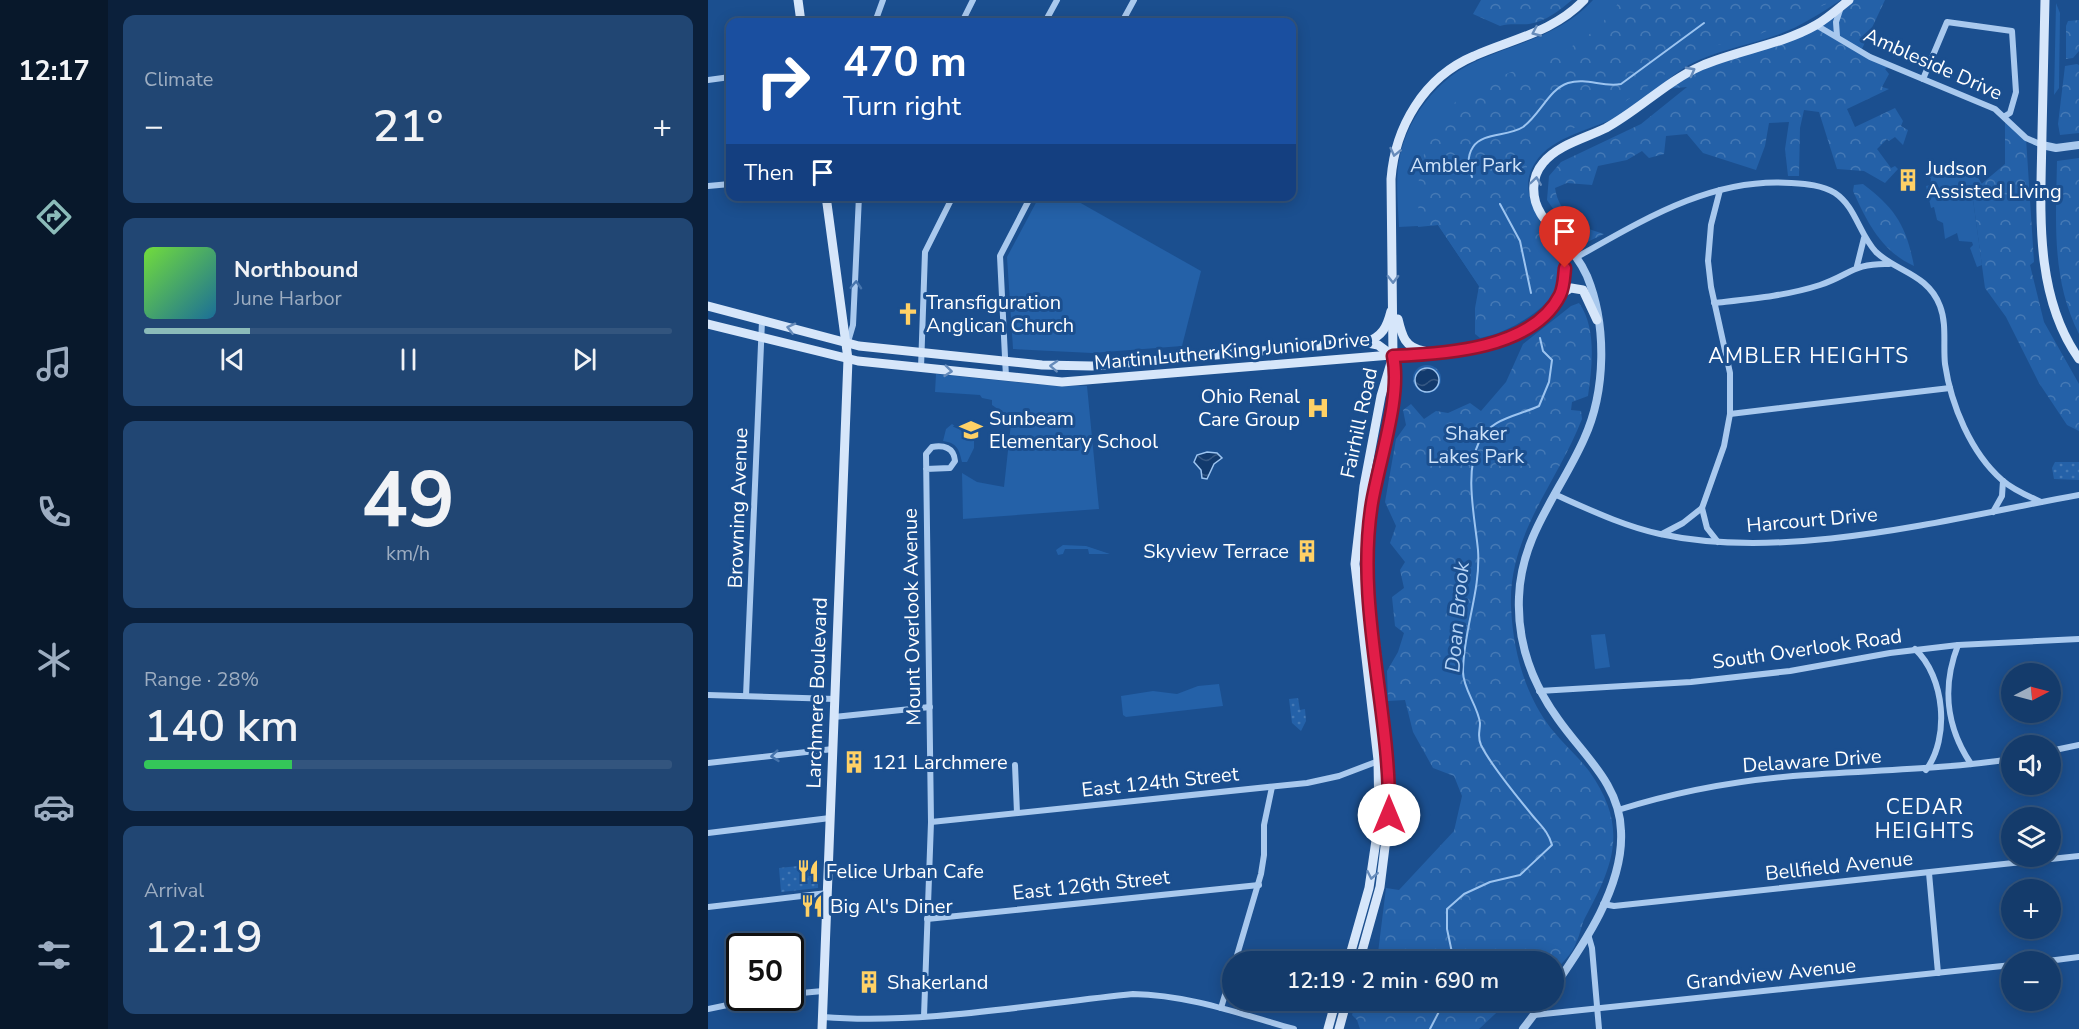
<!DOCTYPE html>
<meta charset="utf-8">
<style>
:root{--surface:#143b6b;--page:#214673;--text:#f1f3f6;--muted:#9dadc1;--line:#33557e;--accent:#8bbbb9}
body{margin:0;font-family:"Nunito Sans",sans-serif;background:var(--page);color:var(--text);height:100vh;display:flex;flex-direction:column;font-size:22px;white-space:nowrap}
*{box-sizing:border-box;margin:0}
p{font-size:20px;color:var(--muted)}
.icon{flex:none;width:33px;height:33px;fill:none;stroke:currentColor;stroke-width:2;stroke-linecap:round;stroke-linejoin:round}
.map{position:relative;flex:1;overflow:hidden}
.panel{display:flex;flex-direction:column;gap:15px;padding:15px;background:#0b203b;width:600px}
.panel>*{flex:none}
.top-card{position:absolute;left:18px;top:18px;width:570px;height:183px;border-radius:12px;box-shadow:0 3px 15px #0003,0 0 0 2px var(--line);background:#1a4fa0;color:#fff;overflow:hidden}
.needle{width:39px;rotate:84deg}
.fabs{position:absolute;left:1293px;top:663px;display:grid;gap:12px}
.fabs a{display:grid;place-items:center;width:60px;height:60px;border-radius:50%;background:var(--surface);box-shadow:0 3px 15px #0003,0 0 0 2px var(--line);font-size:30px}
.speed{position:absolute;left:18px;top:933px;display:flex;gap:12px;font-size:30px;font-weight:700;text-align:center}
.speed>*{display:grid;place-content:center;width:78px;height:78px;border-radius:50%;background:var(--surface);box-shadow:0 3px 15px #0003,0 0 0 2px var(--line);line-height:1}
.speed .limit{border:3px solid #111;border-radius:9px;background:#fff;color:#111}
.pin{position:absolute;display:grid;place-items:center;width:51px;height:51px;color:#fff;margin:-62px -26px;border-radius:50% 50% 50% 0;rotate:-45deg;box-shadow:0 0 6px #0007}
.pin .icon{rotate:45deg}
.me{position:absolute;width:66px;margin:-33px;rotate:0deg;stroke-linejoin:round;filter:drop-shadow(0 0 4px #0008)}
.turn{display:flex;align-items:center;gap:21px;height:126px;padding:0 18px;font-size:27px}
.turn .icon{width:78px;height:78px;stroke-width:2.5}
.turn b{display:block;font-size:42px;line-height:51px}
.then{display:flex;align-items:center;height:57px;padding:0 18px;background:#0003;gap:12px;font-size:22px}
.big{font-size:45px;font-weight:600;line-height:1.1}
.panel .tile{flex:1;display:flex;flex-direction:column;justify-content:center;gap:9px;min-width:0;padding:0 21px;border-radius:12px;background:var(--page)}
.panel .dial{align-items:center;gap:0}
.dial b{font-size:78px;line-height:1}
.song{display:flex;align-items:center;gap:18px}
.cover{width:72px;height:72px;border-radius:9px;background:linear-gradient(135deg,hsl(100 70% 55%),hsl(200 70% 35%))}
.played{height:6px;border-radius:3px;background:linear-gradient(90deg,var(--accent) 20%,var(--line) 20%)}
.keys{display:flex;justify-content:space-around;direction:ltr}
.heat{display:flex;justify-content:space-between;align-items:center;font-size:33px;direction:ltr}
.charge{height:9px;border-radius:4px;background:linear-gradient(90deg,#34c759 28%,var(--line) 0)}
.trip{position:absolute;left:514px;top:951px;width:342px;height:60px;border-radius:30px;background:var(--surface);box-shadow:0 3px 15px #0003,0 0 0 2px var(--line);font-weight:600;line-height:60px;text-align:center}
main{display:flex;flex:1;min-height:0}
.tab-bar{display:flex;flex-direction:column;width:108px;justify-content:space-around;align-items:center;background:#08182b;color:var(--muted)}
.tab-bar .icon{width:42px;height:42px}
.tab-bar .on{color:var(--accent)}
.tab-bar b{font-size:27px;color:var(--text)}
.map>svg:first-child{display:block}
.green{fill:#2461a8}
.forest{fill:url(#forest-crowns)}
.garden{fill:url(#garden-dots)}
.water{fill:url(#water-waves);stroke:#9cc4f0;stroke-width:1.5}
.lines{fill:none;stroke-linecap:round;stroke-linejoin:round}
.stream{stroke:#9cc4f0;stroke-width:2}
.minor{stroke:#a9c9ee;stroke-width:6}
.tertiary{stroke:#a9c9ee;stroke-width:8}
.secondary{stroke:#d6e6fa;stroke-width:9}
.oneway{stroke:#668bba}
.oneway2{stroke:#4674ac}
.route-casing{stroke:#92132f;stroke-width:15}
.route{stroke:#e11d48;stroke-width:10}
.labels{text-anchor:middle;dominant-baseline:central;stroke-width:6;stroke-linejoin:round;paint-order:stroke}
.street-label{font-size:20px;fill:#fff;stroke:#1b4f8f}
.park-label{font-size:20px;fill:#cfe3fa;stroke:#1b4f8f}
.poi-label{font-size:20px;fill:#fff;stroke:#1b4f8f;text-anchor:start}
.neighbourhood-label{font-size:21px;letter-spacing:1.5px;fill:#fff;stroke:#1b4f8f}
.water-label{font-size:21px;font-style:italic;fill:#b5d3f5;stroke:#1b4f8f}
</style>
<main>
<nav class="tab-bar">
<b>12:17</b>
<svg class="icon on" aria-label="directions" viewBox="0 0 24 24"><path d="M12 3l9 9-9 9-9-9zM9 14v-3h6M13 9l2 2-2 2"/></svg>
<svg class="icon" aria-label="music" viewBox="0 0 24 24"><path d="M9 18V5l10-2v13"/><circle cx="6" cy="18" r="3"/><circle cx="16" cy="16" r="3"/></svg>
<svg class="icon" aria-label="phone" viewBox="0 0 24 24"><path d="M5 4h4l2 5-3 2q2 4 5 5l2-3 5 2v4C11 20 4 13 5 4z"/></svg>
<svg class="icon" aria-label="climate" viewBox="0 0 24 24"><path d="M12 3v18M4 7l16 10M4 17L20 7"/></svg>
<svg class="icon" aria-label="car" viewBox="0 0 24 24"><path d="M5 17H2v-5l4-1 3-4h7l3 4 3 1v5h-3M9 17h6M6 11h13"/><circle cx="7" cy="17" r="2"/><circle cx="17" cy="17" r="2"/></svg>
<svg class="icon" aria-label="filters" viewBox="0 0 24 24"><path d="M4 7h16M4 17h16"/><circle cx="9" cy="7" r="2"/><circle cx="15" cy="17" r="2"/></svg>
</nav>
<section class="panel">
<div class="tile"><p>Climate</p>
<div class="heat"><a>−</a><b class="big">21°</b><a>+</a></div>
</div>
<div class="tile">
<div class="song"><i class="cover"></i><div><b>Northbound</b><p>June Harbor</p></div></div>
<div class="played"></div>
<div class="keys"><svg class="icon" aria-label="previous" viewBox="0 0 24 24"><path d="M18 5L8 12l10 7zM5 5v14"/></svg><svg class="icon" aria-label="pause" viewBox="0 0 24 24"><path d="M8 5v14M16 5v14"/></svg><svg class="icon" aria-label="next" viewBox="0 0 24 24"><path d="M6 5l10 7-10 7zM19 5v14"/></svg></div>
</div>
<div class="tile dial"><b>49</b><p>km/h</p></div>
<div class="tile"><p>Range · 28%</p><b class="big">140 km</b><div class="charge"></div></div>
<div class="tile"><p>Arrival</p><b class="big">12:19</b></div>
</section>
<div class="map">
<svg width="1371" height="1029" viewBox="0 0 1371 1029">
<defs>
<pattern id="forest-crowns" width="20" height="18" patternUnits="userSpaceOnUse" patternTransform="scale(1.5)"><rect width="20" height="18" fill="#2461a8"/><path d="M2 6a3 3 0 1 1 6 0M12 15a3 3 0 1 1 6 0" fill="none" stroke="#4579b5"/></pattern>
<pattern id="garden-dots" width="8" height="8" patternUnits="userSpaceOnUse" patternTransform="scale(1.5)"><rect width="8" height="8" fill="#2461a8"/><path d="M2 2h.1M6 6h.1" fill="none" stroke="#4579b5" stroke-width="1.8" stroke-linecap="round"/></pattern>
<pattern id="water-waves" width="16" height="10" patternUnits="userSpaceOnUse" patternTransform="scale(1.5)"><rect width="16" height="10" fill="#123a6d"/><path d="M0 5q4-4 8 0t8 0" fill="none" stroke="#365883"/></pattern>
</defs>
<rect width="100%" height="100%" fill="#1b4f8f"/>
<g class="green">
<path d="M885 0H1133C1113 13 1092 27 1069 35 1044 44 1016 49 991 60 963 72 943 98 917 113 889 129 844 135 827 163 794 214 895 259 829 311 812 324 793 334 772 338L767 334V308L771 286 730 225 691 227C690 207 688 187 690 167 696 120 729 77 773 59 813 42 854 34 885 0Z"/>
<path d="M1348 3 1352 13 1351 88 1346 95Z"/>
<path d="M1262 165 1274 184 1264 192 1274 265 1269 267 1262 248 1265 245 1264 242 1251 241 1249 233 1237 239 1235 223 1229 220 1226 207 1223 208 1218 186 1222 185 1223 178 1217 176Z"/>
<path d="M331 197H362L493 271 474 346 384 353 305 349 299 257Z"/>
<path d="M228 374 327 384 379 386 391 509 255 519 254 473 269 482 296 487 303 423H298L297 414 284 405V400L274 398 272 395 227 392Z"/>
<path d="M244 424 266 440V448L259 462H254C251 449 249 443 235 441L238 429Z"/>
<path d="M355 545 378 546 402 554H381L380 549H357L355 554 350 555 348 550Z"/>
<path d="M897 634 902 667 887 669 883 635Z"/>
<path d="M511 684 515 706 418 717 415 715 413 696 445 691 469 694 490 686Z"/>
</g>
<g class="forest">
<path d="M773 0H864C852 10 837 22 821 24 810 25 803 23 792 26L765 14Z"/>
<path d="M913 0H1127L1052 34 994 49 912 105 822 150 815 187 820 218 849 250 845 278 835 297 804 320 767 329 771 286 730 225 710 227 711 167 728 123 751 98 783 80 857 51 889 29Z"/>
<path d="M1141 0H1177L1153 51 1182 66 1177 69 1181 74 1174 87 1181 89 1139 109 1147 127 1187 108 1195 121 1193 126 1200 130 1195 145 1187 137 1181 141 1179 139 1169 149 1183 168 1187 166 1190 169 1177 183 1156 171 1129 169 1111 112 1096 110 1092 128 1091 176H1080L1077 149 1081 122 1061 123 1057 146 1048 170 995 153 979 134 958 136 956 154 941 158 934 151 919 160 890 166 884 185 859 183 847 188C851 214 871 227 896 234L871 246 839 200 841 176 853 162 933 124 979 87 957 89 976 74 1108 25Z"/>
<path d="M1371 20V51L1365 58 1358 59V26L1360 21Z"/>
<path d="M1369 64 1371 65V133L1352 135 1350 124 1357 66Z"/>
<path d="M1297 116 1318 138 1326 262 1322 265 1336 322 1371 384V431L1359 425 1331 383 1298 317 1277 288 1264 192 1297 164Z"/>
<path d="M1371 158V334C1343 279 1348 221 1349 161Z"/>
<path d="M1155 184C1188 209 1198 226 1206 266 1173 251 1159 222 1145 191L1146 185Z"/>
<path d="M871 303C889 328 884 367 880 396L864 402 863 410 873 411 874 419C849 483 800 535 803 607 805 648 815 689 839 723 851 740 868 754 881 771 919 824 908 861 879 914 873 924 873 933 868 943 865 953 853 964 846 972V962L669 961 678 888 691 890 746 831 754 796 746 776 725 768 705 732 697 700 680 701 679 671 690 652 696 633 687 626 684 597 696 588 692 570 697 562 682 543 688 526 677 502 688 439 698 425 695 410 703 404 716 419 728 411 740 413 762 403 773 411 798 382 815 344 863 306Z"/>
<path d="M648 1001V1000L801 1001 771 1029H652L649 1020 644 1015Z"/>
</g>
<g class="garden">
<circle cx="719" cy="379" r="14"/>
<path d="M1347 462H1371V480L1346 479 1344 468Z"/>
<path d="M590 698 592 710 597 709 598 721 593 731 584 723 581 699Z"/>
<path d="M110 864V888L73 892 71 868Z"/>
</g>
<g class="water">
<circle cx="719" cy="380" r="12"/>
<path d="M499 452 509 453 514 458 506 464 499 479 494 478 493 470 486 462 489 455Z"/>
</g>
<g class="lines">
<g class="stream">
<path d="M764 177C760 167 759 156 765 147 775 132 800 137 815 127 832 115 841 89 860 83 879 77 895 88 913 84L996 23"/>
<path d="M792 204 812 241 823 293"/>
<path d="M746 962 739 929V909L756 894 782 882 812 875 844 845C840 831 833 826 824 815 810 798 782 764 773 745 769 736 772 732 772 723 770 706 755 689 755 672 755 631 773 591 770 550 767 518 756 473 771 442 782 418 810 416 831 406L841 382 844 360 835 351 832 338"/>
<path d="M722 1029 737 1000"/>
</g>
<g class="minor">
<path d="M167 22 175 0"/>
<path d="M254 22 265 0"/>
<path d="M337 22 349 0"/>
<path d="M414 22 426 0"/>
<path d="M1108 25 1162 57 1287 109 1318 138 1334 145"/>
<path d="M1129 36 1128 22 1132 10"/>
<path d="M1215 79 1239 22 1304 31 1308 92 1302 113 1297 116"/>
<path d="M0 80 22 77"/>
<path d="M0 186 22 184"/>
<path d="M869 257C935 220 1004 177 1083 183 1098 184 1114 185 1127 193 1148 207 1151 234 1168 252 1189 272 1220 274 1232 306 1239 324 1235 345 1237 364 1243 405 1263 453 1294 480 1305 490 1320 496 1333 502"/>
<path d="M1149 266 1156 238"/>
<path d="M1006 303C1042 299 1078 296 1112 285 1142 275 1145 263 1181 264"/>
<path d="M140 342 145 325 151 196"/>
<path d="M213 368 217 252 245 196"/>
<path d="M298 377 292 256 323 196"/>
<path d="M1022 414 1242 388"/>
<path d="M846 494C880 509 915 526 952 534 1081 562 1243 518 1371 495"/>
<path d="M994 508 999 528 1010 542"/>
<path d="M1285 512 1294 496 1295 481"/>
<path d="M954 534 975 523 994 508 1016 446 1022 414V373L1003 287 1000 261 1003 225 1012 190"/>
<path d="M1250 645C1234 686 1238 727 1263 764"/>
<path d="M1207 649C1237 677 1242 738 1218 770"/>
<path d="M831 691 983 682 1082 671 1182 653 1250 645 1371 639"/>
<path d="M0 695 127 699"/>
<path d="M38 696 54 321"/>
<path d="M126 717 222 707"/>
<path d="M1342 751 1371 745"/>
<path d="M0 763 125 749"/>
<path d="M307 765 309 813"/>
<path d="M910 810C967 792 1026 781 1085 776 1158 770 1231 770 1304 759"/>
<path d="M223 822 599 783 631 776 681 757"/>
<path d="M0 833 122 818"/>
<path d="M1221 873 1230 973"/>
<path d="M895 904 906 906 1371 856"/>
<path d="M0 907 119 893"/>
<path d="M219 919 551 885"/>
<path d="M880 934 884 948 891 1029"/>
<path d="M527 962 553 874 556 855V825L564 787"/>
<path d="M1332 962 1371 957"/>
<path d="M82 994 115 991"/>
<path d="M513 1008 525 968"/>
<path d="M0 1009 53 998"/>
<path d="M826 1015 1304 965"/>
<path d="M216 1016 223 822 218 454 224 447C235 445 246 447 247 461L242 468 218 469"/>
<path d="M115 1017C214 1025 325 1004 425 994 481 995 532 1014 586 1029"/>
</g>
<g class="tertiary">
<path d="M1334 145 1348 148 1371 145"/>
<path d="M846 987C876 944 916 886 913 831 912 784 875 755 850 719 824 683 809 642 811 597 813 535 852 493 876 439 898 391 899 325 879 276 872 260 861 248 850 235"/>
<path d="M815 1029 837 1000"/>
</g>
<g class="secondary">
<path d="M90 0 93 22"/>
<path d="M1337 0C1336 44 1335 89 1334 133 1333 208 1325 294 1371 359"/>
<path d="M853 294 863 288 875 290 889 320"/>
<path d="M0 306 151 346 334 365 384 366 655 342 670 345 685 356"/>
<path d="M690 319C694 336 697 348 716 351"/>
<path d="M0 324 150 361 354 382 768 348C822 330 880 303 849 235 845 227 837 221 833 214 823 198 823 177 835 163 849 145 878 138 898 128 931 110 959 81 993 66 1030 50 1073 45 1108 25 1120 18 1131 8 1141 0"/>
<path d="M658 342C674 337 679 327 683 311"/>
<path d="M640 962 661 888 671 820 670 760 647 564 656 486 673 396 685 356 683 179C687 127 716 77 766 56 804 39 846 32 876 0"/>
<path d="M651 962 672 887 681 815V757L658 566 664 503 687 385 685 357"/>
<path d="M114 1029 140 359 118 196"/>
<path d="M620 1029 628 1000"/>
<path d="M631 1029 639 1000"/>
</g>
</g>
<defs><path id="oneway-chevron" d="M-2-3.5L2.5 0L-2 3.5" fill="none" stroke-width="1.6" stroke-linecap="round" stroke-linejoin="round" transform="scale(1.5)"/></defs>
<g class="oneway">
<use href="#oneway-chevron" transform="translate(828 32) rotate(156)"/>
<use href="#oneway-chevron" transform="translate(983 71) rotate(-28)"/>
<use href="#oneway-chevron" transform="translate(687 152) rotate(103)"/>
<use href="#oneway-chevron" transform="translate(828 181) rotate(-82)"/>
<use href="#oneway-chevron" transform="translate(685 279) rotate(89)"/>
<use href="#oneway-chevron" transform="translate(83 328) rotate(-166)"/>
<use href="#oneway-chevron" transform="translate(346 366) rotate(-177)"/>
<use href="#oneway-chevron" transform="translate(240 371) rotate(6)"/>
<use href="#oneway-chevron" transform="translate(664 875) rotate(101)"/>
</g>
<g class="oneway2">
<use href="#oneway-chevron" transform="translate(148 285) rotate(-87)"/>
<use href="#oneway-chevron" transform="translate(67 756) rotate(174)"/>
</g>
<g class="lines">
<g class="route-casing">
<path id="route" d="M681 815C683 711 647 607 664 503 671 461 694 396 685 356 737 354 825 349 852 295 856 287 856 277 857 268"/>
</g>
<use href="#route" class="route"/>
</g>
<defs>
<g id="building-bare" transform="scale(1.8)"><path d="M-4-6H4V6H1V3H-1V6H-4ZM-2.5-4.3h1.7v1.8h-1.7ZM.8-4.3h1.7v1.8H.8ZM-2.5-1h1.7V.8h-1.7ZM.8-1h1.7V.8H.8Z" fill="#ffd166" stroke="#1b4f8f" stroke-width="2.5" paint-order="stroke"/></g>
<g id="church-bare" transform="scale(1.8)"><path d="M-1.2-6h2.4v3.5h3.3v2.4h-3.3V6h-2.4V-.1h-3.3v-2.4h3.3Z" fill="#ffd166" stroke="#1b4f8f" stroke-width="2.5" paint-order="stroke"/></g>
<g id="hospital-bare" transform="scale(1.8)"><path d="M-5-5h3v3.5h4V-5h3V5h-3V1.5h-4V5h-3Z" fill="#ffd166" stroke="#1b4f8f" stroke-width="2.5" paint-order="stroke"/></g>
<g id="school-bare" transform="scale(1.8)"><path d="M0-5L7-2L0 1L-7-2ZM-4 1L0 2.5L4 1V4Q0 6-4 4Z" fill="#ffd166" stroke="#1b4f8f" stroke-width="2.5" paint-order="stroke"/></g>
<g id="restaurant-bare" transform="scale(1.8)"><path d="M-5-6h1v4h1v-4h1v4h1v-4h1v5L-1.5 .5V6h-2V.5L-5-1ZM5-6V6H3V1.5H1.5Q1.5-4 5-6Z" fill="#ffd166" stroke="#1b4f8f" stroke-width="2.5" paint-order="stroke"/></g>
</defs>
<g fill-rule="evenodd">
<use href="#building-bare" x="1200" y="180"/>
<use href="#church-bare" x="200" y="314"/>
<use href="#hospital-bare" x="610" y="408"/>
<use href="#school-bare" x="263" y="430"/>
<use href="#building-bare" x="599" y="551"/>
<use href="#building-bare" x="146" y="762"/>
<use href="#restaurant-bare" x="100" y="871"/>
<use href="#restaurant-bare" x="104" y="906"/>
<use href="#building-bare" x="161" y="982"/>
</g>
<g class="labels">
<g class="street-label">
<text transform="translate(1225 64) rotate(24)">Ambleside Drive</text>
<text transform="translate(524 351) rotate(-5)">Martin Luther King Junior Drive</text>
<text transform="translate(651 423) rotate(-78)">Fairhill Road</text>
<text transform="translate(30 508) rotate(-88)">Browning Avenue</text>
<text transform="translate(1104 520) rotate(-5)">Harcourt Drive</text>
<text transform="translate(204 617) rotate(-91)">Mount Overlook Avenue</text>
<text transform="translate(1099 649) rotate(-8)">South Overlook Road</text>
<text transform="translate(109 693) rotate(-88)">Larchmere Boulevard</text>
<text transform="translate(1104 761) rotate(-4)">Delaware Drive</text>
<text transform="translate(452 782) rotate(-6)">East 124th Street</text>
<text transform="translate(1131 866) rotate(-6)">Bellfield Avenue</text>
<text transform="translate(383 885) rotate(-6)">East 126th Street</text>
<text transform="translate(1063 974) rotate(-6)">Grandview Avenue</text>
</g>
<g class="park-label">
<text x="758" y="165">Ambler Park</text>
<text x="768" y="433">Shaker<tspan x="768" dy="23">Lakes Park</tspan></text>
</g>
<g class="poi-label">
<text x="1218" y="168">Judson<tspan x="1218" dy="23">Assisted Living</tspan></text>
<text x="218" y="302">Transfiguration<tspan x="218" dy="23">Anglican Church</tspan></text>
<text x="592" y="396" text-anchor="end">Ohio Renal<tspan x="592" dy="23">Care Group</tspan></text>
<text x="281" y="418">Sunbeam<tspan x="281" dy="23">Elementary School</tspan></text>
<text x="581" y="551" text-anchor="end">Skyview Terrace</text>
<text x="164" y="762">121 Larchmere</text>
<text x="118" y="871">Felice Urban Cafe</text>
<text x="122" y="906">Big Al's Diner</text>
<text x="179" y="982">Shakerland</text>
</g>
<g class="neighbourhood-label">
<text x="1101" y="356">AMBLER HEIGHTS</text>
<text x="1217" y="807">CEDAR<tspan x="1217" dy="24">HEIGHTS</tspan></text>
</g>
<g class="water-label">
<text transform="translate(749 617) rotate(-85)">Doan Brook</text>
</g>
</g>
</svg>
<div class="fabs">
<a><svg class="needle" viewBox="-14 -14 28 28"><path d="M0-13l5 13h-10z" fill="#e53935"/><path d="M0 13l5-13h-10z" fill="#9dadc1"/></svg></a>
<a><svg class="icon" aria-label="sound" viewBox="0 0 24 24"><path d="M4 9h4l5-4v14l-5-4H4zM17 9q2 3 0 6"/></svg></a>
<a><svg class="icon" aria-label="layers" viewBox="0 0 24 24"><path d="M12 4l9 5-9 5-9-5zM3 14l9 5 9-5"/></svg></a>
<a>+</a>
<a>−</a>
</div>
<div class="speed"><div class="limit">50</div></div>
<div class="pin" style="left:857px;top:268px;background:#d93025"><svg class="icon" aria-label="arrive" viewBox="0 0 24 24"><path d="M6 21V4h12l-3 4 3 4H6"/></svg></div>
<svg class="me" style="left:681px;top:815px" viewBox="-20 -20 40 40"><circle r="19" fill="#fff"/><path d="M0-13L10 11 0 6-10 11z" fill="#e11d48"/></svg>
<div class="trip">12:19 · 2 min · 690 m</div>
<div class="top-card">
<div class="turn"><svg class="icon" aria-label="right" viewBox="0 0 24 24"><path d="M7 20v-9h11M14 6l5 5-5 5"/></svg><div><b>470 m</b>Turn right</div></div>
<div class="then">Then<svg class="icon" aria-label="arrive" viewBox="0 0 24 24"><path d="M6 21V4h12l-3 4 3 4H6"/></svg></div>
</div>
</div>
</main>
